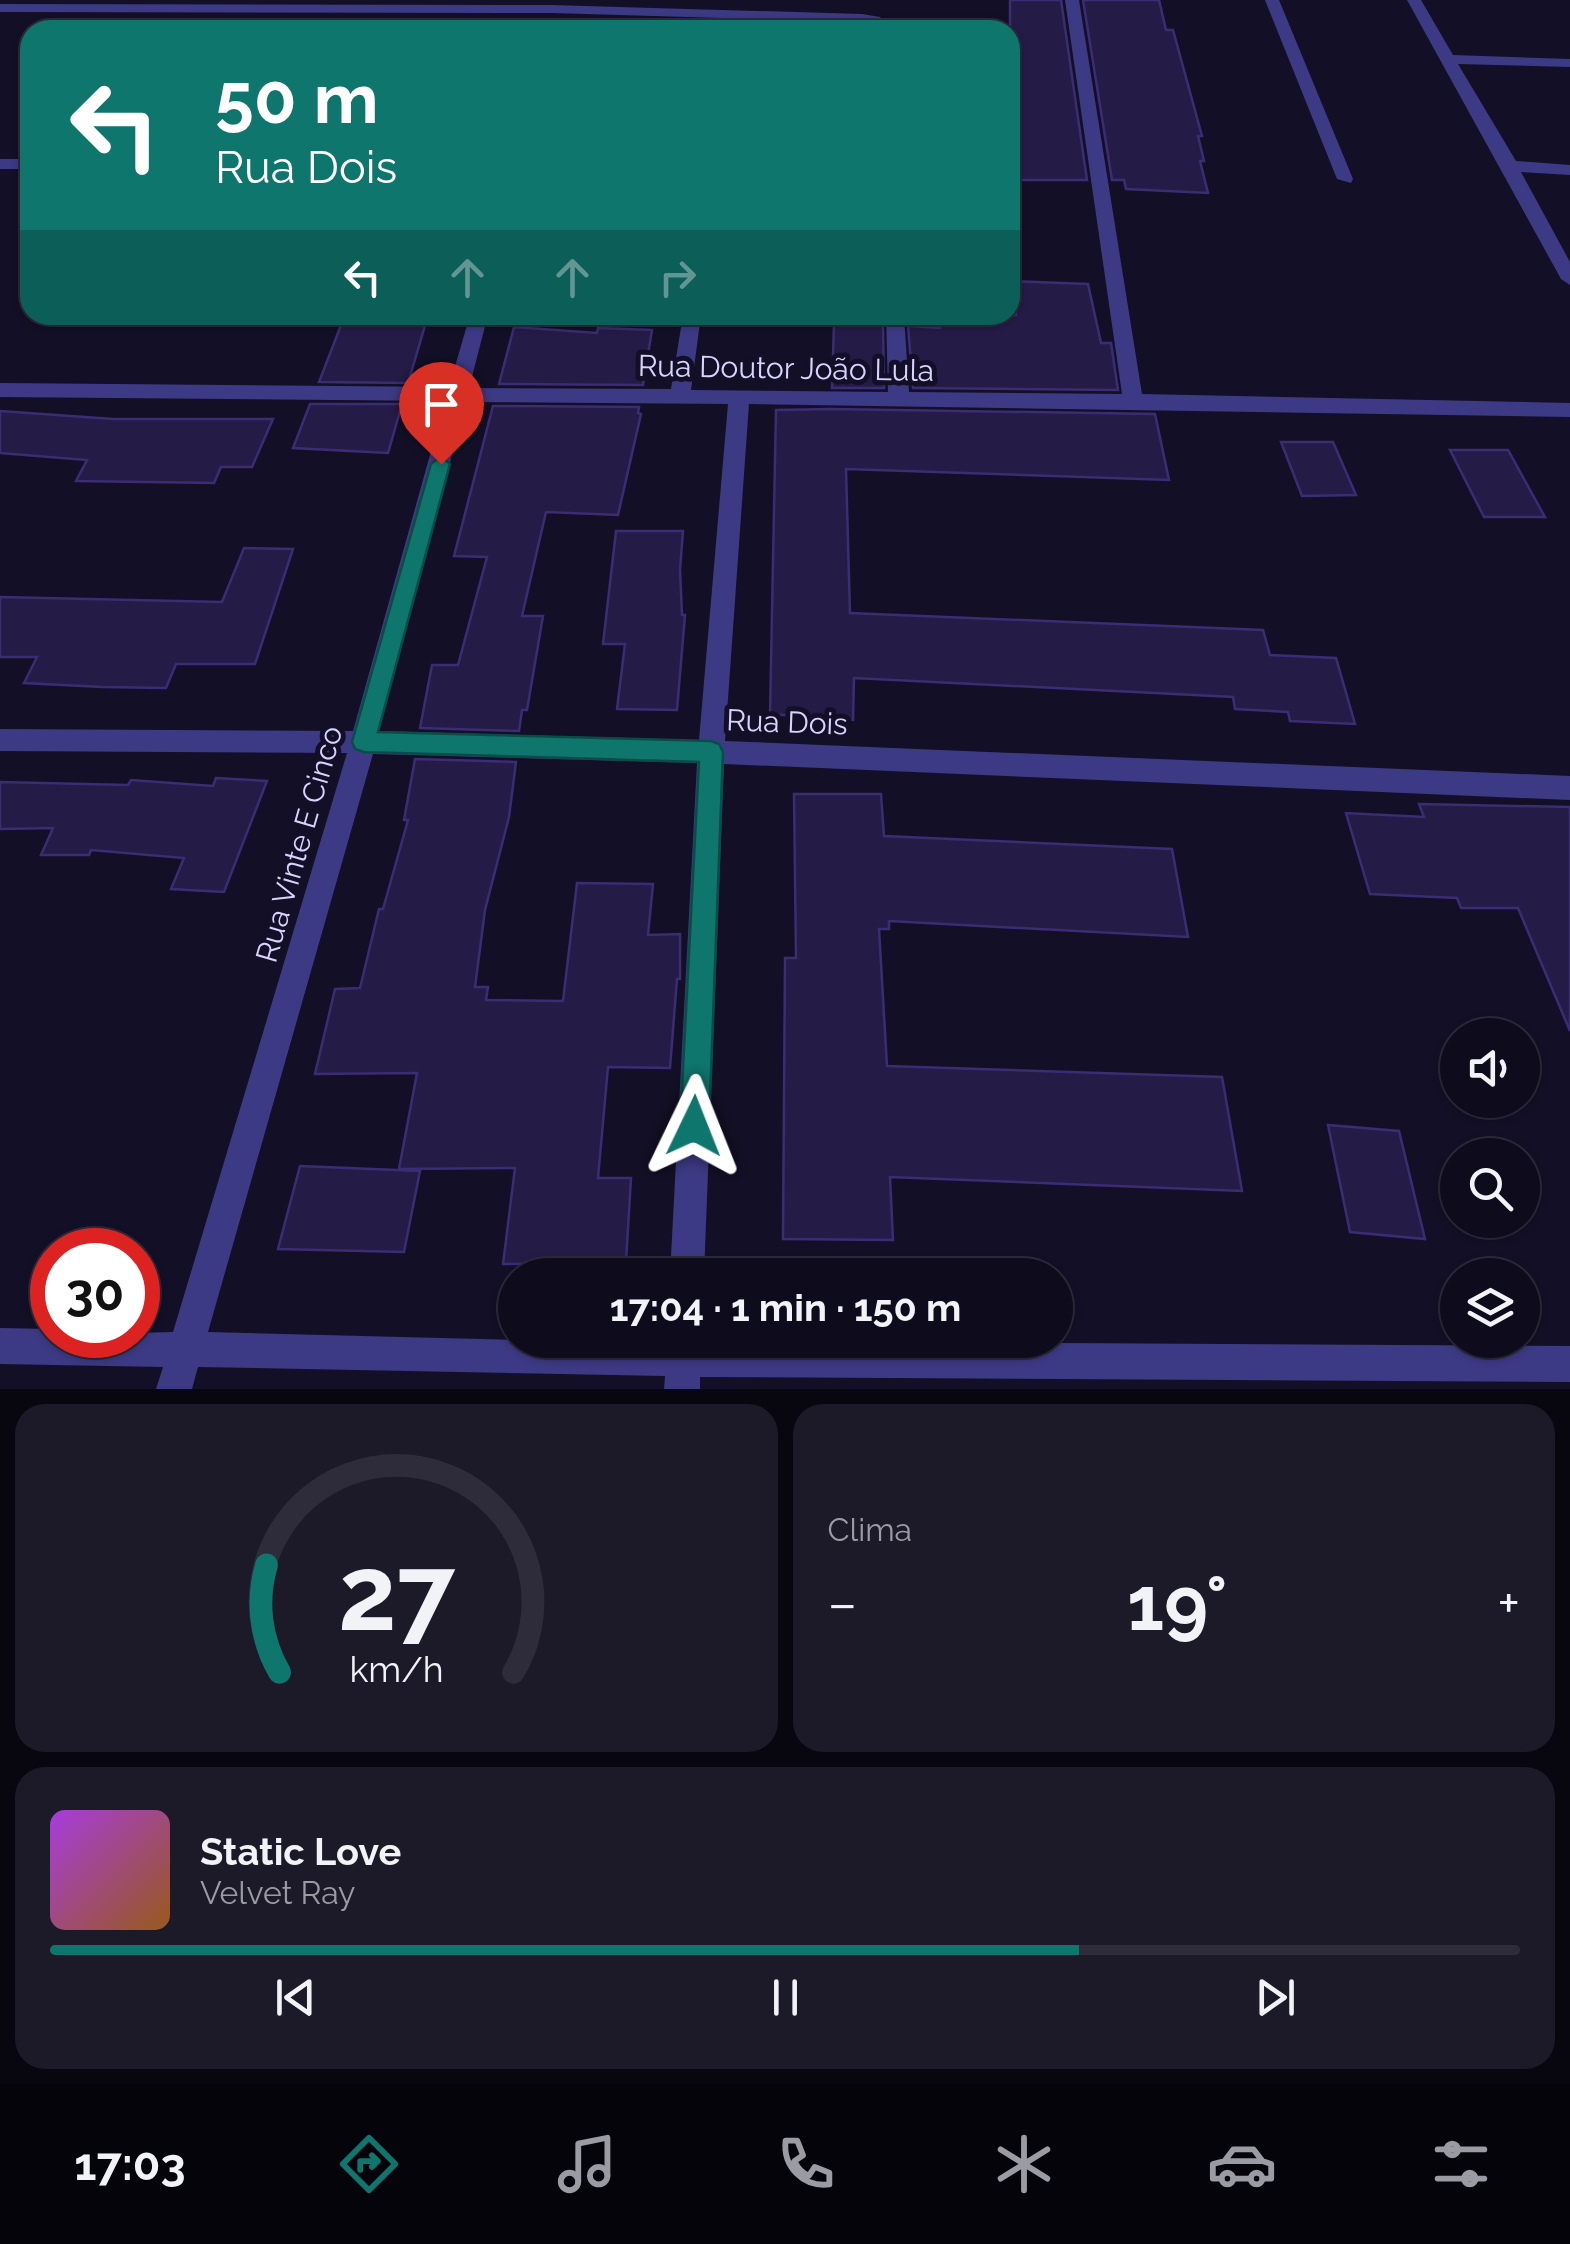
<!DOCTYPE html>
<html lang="pt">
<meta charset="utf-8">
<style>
:root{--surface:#0e0b1c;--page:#1c1929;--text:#f1f3f6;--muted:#9b9ba3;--line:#2e2b3b;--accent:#0f766e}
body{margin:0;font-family:Raleway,sans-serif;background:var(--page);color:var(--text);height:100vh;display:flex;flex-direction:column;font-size:38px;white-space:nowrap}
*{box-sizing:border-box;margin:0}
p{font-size:32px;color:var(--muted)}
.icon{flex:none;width:55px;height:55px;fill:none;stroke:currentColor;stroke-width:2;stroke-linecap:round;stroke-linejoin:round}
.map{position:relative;height:1389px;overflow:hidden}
.sheet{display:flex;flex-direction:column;gap:15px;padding:15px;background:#08060f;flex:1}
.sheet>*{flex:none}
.guide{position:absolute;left:20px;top:20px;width:1000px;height:305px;border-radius:30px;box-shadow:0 2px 8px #0004,0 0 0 2px var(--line);background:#0f766e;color:#fff;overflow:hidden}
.buttons{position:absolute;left:1440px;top:1018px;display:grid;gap:20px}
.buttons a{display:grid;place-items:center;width:100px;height:100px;border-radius:50%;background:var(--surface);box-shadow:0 2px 8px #0004,0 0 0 2px var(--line);font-size:50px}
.speed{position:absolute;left:30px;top:1228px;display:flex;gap:20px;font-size:50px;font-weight:700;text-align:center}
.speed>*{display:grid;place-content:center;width:130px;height:130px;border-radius:50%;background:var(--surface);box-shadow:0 2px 8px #0004,0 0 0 2px var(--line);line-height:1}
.speed .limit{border:15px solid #d22;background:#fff;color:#111}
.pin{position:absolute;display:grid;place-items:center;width:85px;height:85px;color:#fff;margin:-102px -42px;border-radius:50% 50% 50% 0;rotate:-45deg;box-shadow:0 0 10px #0007}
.pin .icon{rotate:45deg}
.me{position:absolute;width:110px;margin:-55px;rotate:2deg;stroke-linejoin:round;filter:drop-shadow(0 0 8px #0008)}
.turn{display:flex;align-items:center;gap:35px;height:210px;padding:0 30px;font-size:45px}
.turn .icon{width:130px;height:130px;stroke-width:2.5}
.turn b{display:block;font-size:70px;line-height:85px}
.lanes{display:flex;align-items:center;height:95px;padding:0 30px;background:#0003;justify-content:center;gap:50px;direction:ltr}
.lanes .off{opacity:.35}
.big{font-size:75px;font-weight:700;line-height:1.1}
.sheet .widget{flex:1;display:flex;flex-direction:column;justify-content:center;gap:15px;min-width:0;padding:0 35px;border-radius:30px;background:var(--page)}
.sheet .dial{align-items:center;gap:0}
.dial svg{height:260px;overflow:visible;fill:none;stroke:var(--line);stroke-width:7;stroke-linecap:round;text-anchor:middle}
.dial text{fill:var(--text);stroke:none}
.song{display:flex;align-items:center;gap:30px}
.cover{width:120px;height:120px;border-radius:15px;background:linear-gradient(135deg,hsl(280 70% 55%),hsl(30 70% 35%))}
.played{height:10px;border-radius:5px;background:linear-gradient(90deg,var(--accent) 70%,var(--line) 70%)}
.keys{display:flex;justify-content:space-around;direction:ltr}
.heat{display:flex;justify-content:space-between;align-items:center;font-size:55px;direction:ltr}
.sheet .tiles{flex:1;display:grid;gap:15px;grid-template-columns:1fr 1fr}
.widget:last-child{grid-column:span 2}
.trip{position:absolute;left:498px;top:1258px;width:575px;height:100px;border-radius:50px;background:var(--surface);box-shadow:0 2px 8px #0004,0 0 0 2px var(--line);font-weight:700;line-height:100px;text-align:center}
.dock{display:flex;height:160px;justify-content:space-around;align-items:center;background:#06040b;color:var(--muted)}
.dock .icon{width:70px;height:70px}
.dock .current{color:var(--accent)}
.dock b{font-size:45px;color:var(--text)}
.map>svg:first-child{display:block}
.building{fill:#241b47;stroke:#3b2d73;stroke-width:2.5}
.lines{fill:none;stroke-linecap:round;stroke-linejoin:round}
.minor{fill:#3d3a85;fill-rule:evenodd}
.route{fill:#0f766e;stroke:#0a4d48;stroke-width:2.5}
.labels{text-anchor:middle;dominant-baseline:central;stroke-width:10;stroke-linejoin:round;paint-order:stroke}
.street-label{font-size:30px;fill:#d9d4ff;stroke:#130f26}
</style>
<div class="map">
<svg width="1570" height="1389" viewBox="0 0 1570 1389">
<rect width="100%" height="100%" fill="#130f26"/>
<g class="building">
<path d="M1010 0H1061L1087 180H1010Z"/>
<path d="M1083 0H1159L1166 30H1173L1202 136H1198L1204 161H1200L1208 193 1126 189 1124 180H1112Z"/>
<path d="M1011 281 1088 284 1101 343H1111L1118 390 913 388 908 326 940 328 939 315H1016Z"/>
<path d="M427 319 408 383 319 382 343 320Z"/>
<path d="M834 324 883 325 884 388H832Z"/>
<path d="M514 327 597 333 598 328 652 330 643 385 499 384Z"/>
<path d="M310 404H402L388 453 293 448Z"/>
<path d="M493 406 639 407 638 413 641 414 618 515 546 512 522 616H543L527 710H522L519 731 420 728 432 665H458L487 557 454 556Z"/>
<path d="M831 409 1155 414 1169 480 846 469 850 613 1263 630 1270 655 1336 658 1355 724 1290 721 1288 712 1235 709 1233 697 854 678 853 720 770 714 776 410Z"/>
<path d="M0 411 113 419H273L252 467H221L214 483 76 481 87 460 0 453Z"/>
<path d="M1281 442H1333L1356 495 1302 496Z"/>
<path d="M1450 450H1508L1545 517H1484Z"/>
<path d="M616 531H683L680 570 682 615H685L677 710 617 709 625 644H603Z"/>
<path d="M244 548 293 549 255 664H176L166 688 102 687 24 683 37 657H0V597L222 602Z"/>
<path d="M415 759 516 762 509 817 485 910 475 987H488L486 1000 563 1001 577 883 653 884 648 935 680 934V979H677L670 1068 608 1067 598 1178H631L626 1262 503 1264 515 1168 399 1169 417 1073 315 1074 335 989 360 988 379 909H383L408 820H404Z"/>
<path d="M216 778 267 781 224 892 171 889 184 858 91 850 89 855H41L53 828 0 829V782L128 785 131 780 213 786Z"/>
<path d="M794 794H881L884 836 1172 849 1188 937 889 921V929H879L887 1066 1222 1077 1242 1191 890 1177 893 1240 783 1239 785 958H796Z"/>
<path d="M1419 804 1570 807V1031L1518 908H1461L1457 898 1370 894 1346 813 1424 817Z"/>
<path d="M1328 1125 1399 1131 1425 1239 1350 1232Z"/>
<path d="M300 1166 420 1171 404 1252 278 1249Z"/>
</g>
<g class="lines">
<g class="minor">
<path d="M1065 0H1079L1142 394 1570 403V417L749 404 725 741 1570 776V800L724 764 704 1275H670L697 763 373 754 208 1332 515 1340 1570 1346V1382L700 1377V1389H664L665 1376 198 1367 192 1389H156L163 1367 0 1364V1328L52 1329V1335L173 1332 347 753 0 751V729L353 731 445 401 0 397V383L449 387 470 315H488L469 388 671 389 683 315H701L691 390 888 392 886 315H904L909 392 1122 394ZM466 402 728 404 699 740 379 731Z"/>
<path d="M1265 0H1279L1353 179 1351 183 1337 179Z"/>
<path d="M1407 0H1421L1453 55 1570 59V67L1458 64 1516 161 1570 165V175L1521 172 1570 262V285L1561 279Z"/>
<path d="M0 4 551 5 862 14 880 17 890 30H875L870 24 862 22 551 13 0 12Z"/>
<rect x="0" y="159" width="30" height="10"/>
</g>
</g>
<path class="route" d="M441 456 450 464 378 732 711 741 719 744 723 752 709 1126 705 1136 694 1140 684 1136 680 1126 699 762 364 752 355 749 352 742 431 464Z"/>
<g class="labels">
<g class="street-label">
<text transform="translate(786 368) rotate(1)">Rua Doutor João Lula</text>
<text transform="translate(787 722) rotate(2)">Rua Dois</text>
<text transform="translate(299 844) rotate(-74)">Rua Vinte E Cinco</text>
</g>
</g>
</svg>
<div class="buttons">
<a><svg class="icon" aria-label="sound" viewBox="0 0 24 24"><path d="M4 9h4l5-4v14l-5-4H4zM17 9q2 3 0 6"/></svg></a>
<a><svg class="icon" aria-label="search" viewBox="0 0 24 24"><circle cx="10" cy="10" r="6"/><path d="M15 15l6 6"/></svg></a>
<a><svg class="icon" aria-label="layers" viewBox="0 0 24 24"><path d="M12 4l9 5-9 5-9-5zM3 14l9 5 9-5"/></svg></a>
</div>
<div class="speed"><div class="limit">30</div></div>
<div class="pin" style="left:441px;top:464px;background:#d93025"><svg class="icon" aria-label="arrive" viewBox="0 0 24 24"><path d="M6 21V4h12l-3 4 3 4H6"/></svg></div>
<svg class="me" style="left:694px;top:1126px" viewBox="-20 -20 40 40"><path d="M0-17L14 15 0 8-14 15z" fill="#0f766e" stroke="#fff" stroke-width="4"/></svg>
<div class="trip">17:04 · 1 min · 150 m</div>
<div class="guide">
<div class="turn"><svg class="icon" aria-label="left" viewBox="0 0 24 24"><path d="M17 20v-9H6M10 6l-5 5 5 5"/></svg><div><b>50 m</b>Rua Dois</div></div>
<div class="lanes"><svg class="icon" aria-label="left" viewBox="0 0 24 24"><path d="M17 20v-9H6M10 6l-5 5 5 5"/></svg><svg class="icon off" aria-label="ahead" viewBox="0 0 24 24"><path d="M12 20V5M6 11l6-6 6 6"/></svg><svg class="icon off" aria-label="ahead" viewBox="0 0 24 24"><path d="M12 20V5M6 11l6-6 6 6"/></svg><svg class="icon off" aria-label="right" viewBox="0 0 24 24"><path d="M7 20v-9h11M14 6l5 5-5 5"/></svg></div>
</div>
</div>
<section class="sheet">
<div class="tiles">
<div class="widget dial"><svg viewBox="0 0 100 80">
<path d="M14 69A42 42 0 1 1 86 69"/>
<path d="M14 69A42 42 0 0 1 10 36" stroke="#0f766e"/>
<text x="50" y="56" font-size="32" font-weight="700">27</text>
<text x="50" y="72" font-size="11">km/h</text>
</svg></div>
<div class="widget"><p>Clima</p>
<div class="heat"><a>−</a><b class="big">19°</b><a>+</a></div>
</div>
<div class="widget">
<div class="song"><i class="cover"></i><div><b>Static Love</b><p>Velvet Ray</p></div></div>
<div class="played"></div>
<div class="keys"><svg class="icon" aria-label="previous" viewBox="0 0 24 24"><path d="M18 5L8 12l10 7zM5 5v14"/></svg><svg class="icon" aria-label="pause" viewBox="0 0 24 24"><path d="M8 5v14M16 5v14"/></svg><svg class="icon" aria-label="next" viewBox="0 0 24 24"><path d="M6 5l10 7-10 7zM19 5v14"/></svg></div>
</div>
</div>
</section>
<nav class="dock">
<b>17:03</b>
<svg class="icon current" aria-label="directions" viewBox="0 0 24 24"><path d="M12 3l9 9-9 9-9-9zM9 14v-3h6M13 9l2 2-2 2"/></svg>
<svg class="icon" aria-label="music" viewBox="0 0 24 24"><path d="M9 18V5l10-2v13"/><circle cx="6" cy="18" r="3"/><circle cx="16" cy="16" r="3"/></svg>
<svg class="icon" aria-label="phone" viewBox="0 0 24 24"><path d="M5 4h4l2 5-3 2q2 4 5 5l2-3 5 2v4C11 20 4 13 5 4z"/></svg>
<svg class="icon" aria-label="climate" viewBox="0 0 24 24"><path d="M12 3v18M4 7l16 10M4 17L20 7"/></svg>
<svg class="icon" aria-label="car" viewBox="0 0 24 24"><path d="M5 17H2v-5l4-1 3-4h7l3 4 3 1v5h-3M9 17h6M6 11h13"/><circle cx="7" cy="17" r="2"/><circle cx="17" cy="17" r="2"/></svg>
<svg class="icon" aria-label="filters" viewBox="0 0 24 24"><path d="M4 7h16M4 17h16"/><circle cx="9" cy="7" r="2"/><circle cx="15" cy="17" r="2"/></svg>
</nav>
